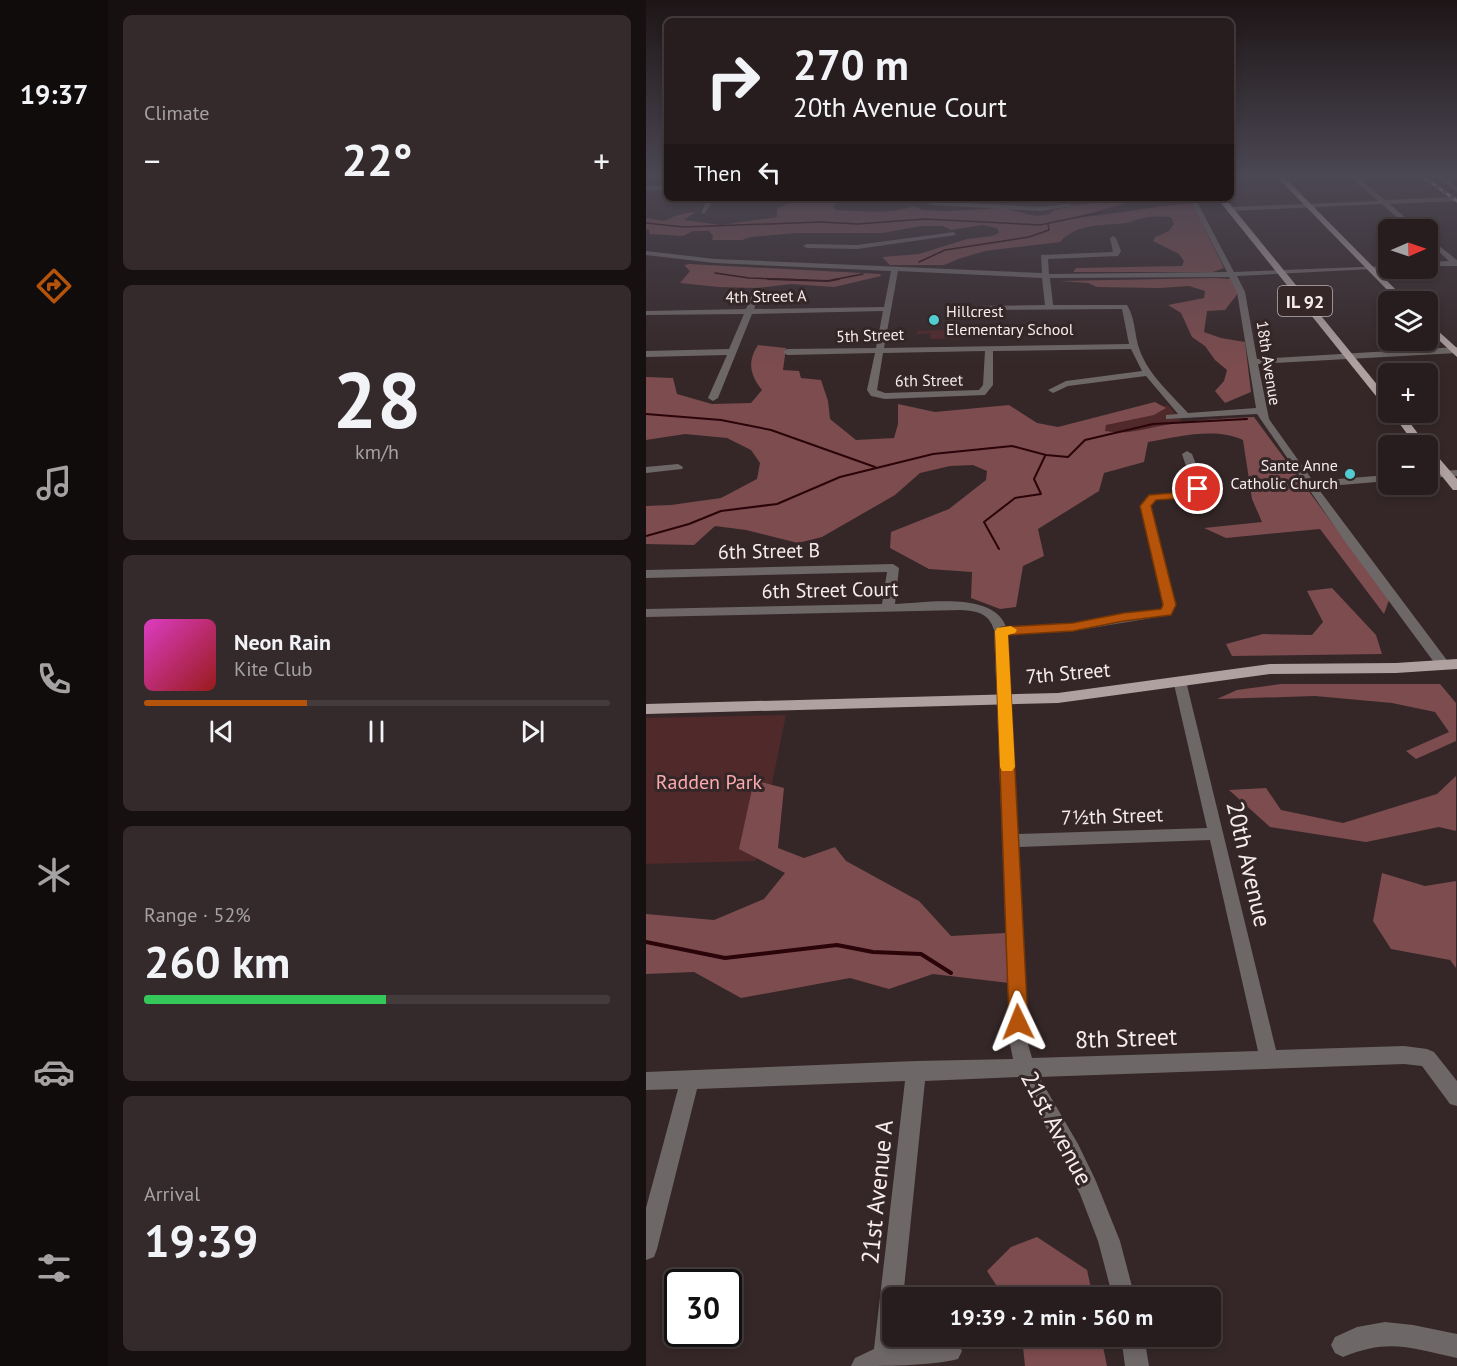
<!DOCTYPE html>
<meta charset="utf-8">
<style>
:root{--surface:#281d1e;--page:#342a2b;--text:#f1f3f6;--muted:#a5a2a4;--line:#443b3c;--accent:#b45309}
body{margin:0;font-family:"PT Sans",sans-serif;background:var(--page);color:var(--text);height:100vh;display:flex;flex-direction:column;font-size:22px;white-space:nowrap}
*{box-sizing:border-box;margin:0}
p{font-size:20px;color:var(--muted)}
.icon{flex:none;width:33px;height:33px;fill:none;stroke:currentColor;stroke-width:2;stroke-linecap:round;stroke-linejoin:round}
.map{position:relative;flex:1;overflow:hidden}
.sheet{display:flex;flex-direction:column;gap:15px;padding:15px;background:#161010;width:538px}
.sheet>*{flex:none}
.hud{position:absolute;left:18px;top:18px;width:570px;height:183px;border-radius:9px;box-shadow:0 3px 9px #0003,0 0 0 2px var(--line);background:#281d1e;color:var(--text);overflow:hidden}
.needle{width:39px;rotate:88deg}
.buttons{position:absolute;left:732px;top:219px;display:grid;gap:12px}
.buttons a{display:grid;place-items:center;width:60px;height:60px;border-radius:9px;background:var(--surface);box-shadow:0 3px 9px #0003,0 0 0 2px var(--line);font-size:30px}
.speed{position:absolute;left:18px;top:1269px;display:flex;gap:12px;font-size:30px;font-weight:700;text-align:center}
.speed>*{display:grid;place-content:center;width:78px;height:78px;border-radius:50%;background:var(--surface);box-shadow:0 3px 9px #0003,0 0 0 2px var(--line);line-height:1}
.speed .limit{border:3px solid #111;border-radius:9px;background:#fff;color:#111}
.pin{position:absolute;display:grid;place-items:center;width:51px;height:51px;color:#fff;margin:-26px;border:3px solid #fff;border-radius:50%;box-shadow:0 2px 6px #0007}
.me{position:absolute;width:66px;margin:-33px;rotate:358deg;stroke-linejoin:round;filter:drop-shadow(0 0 4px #0008)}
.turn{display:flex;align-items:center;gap:21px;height:126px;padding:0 30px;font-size:27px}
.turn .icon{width:78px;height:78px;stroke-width:2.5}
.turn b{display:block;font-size:42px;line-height:51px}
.then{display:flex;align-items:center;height:57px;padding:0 30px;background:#0003;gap:12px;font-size:22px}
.big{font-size:45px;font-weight:700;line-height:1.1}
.sheet .tile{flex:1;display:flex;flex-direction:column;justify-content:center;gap:9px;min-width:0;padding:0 21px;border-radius:9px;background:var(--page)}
.sheet .dial{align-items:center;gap:0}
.dial b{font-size:78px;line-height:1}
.song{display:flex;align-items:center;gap:18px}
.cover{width:72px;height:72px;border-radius:9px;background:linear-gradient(135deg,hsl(310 70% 55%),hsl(0 70% 35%))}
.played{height:6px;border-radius:3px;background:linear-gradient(90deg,var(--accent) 35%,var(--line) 35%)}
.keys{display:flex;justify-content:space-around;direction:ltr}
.heat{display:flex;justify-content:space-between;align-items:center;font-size:33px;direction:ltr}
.charge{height:9px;border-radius:4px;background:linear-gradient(90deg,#34c759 52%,var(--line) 0)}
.trip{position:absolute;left:236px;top:1287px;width:339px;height:60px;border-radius:9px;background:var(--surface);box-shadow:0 3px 9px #0003,0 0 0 2px var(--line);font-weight:700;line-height:60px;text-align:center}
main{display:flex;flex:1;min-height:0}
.menu{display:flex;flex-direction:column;width:108px;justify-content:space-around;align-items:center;background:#100c0c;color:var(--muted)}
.menu .icon{width:42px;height:42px}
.menu .active{color:var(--accent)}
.menu b{font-size:27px;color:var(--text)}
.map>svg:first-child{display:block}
.green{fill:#50292b}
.forest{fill:#7c4c4e}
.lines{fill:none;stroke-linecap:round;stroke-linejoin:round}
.stream-far2{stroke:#2a0409;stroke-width:1.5}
.stream-far1{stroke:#2a0409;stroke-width:2}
.stream{stroke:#2a0409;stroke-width:4}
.minor{fill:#6e6767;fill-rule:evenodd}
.major{fill:#b0a1a1;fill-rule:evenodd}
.rail-casing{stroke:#d7cdcd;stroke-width:3}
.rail{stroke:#352728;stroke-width:1.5;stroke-dasharray:4.5;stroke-linecap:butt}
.route{fill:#b45309;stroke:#753606;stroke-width:1.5}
.slow{fill:#f59e0b}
.poi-dot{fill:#51ccd2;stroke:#352728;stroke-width:2}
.labels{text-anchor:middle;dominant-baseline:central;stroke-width:6;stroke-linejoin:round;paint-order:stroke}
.far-street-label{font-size:16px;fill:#f6ecec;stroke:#352728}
.far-poi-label{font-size:16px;fill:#f6ecec;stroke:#352728;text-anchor:start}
.shield{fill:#352728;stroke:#bcb1b1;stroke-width:1.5}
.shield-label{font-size:18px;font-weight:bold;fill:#f6ecec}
.street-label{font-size:20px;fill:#f6ecec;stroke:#352728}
.park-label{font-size:20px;fill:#fcabae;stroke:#352728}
.near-street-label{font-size:24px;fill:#f6ecec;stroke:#352728}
</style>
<main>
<nav class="menu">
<b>19:37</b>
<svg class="icon active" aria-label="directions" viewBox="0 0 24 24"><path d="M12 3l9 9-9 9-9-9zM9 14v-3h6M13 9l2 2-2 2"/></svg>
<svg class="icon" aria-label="music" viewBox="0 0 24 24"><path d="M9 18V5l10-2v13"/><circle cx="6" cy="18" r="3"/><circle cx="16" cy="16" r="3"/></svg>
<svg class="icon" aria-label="phone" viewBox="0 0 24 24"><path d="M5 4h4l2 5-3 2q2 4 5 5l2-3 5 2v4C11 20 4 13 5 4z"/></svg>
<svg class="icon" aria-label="climate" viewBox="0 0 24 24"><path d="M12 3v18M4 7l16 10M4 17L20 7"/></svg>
<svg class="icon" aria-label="car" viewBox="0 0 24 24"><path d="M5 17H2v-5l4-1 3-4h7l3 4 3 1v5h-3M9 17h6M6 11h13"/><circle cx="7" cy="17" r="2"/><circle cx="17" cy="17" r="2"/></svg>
<svg class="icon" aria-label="filters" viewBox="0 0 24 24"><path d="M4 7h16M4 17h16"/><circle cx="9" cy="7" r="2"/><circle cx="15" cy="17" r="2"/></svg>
</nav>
<section class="sheet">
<div class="tile"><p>Climate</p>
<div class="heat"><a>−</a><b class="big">22°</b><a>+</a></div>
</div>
<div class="tile dial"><b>28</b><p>km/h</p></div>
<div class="tile">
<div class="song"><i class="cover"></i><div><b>Neon Rain</b><p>Kite Club</p></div></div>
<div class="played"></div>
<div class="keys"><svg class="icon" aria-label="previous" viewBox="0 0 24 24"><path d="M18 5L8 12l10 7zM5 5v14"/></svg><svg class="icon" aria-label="pause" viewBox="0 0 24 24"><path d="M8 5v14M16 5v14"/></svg><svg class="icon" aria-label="next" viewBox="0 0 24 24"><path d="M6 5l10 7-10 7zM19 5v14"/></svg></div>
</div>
<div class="tile"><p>Range · 52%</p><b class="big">260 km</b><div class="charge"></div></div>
<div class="tile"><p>Arrival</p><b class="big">19:39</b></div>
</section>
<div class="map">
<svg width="811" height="1366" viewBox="0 0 811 1366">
<rect width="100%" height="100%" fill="#352728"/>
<g class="green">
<path d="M316 329 315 338 284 339V333L271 334V331Z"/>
<path d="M522 405 538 424 426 446 415 428Z"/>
<path d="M140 715 110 861 0 864V718Z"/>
</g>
<g class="forest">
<path d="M168 198 197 199 187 207 190 210C216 211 244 215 268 206L276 210 301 211 356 208 390 216 404 214 408 210 426 206 454 202 455 198H488L487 201 428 218C468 215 506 206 546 203L578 268 567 272H427L430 268 536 266 538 261 533 254 507 241 509 237 523 231 528 224 525 217C514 216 503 216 492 219 488 220 484 223 479 223 455 226 431 223 414 242L339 251 312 259 298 265H244L236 257 273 254 321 239 346 236 353 233 351 228 337 225 305 230 296 226H275L237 233H151L105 237 96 240H66L67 236 63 231H47L37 236 4 234 3 230 0 229V218L19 221C29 215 38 213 50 212L38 220 75 225 131 217V209C142 203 156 199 168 198Z"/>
<path d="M43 264 234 274 235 276 188 287 145 284 111 288 73 287 34 283 44 271 38 265Z"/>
<path d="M569 278 585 279 593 292 579 310 561 311 558 332 575 338 599 342 605 392 579 403 569 391 578 381 581 370 569 360 559 346 546 337 535 313 522 305 558 298 559 291 543 286 514 288 451 287 442 283 414 281Z"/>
<path d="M112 345 140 348 137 370 153 371 155 378 175 380 182 401 184 419 210 440 248 438 252 424V404L289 412 363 405 391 423 412 427 509 402 520 408 508 415 460 425 459 431C484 435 496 429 519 425 549 420 579 418 608 417L743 600 738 614 674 529 580 538 558 528 616 522 606 499 597 440C568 427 533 437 502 442L498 462 458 473 453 491 392 529 398 556 377 566 370 607 354 609 325 598 326 572 283 569 244 548 245 532 303 509 340 480 341 471 327 465 304 466 274 473 249 495 176 537 152 543 100 530 69 526 48 545 0 544V506L25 505 75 498 111 479 114 463 105 450 81 438 39 434 0 440V377L27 378 31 394 66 404 105 403 116 390C104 375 101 362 112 345Z"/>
<path d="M686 588 730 635 736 654 586 656 580 644 617 634 666 635 677 622 661 591Z"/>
<path d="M635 684H794L810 703V741L770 759 760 751 803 732 789 712 746 703 669 696 571 699 591 690Z"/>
<path d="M810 776V831L793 827 720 842 624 827 583 790 620 788 635 810 697 823 791 794Z"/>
<path d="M108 780 138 788 132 848 158 858 189 847 200 861 273 901 305 936 359 933 363 983 287 974 243 989 204 978 95 998 48 972 0 974V914L68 920 118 899 139 873 93 849Z"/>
<path d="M736 873 779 886 810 881V968L804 960 745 949 727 921Z"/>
<path d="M391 1237 441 1270 447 1297H358L341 1271 365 1247Z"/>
<path d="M376 1337H455L461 1366H379Z"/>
</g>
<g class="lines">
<g class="stream-far2">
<path d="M0 223 38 227 174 222 212 224 279 219 394 225 456 212"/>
<path d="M273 262 299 250 383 237 403 230 402 224"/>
<path d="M69 273 103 278 161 280"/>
<path d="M186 280 217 274"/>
</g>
<g class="stream-far1">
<path d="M122 279 182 281 193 279"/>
<path d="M0 414 75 420 125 430 229 467"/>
<path d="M0 536 43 524 75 511 131 504 194 477 287 454 366 446 400 455 422 457 439 440 507 424 601 419"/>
<path d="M353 549 338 522 369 498 395 494 388 479 399 456"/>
</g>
<path class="stream" d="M0 942 79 958 191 945 227 952 275 954 305 973"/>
<g class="minor">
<path d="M703 175H709L739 200 811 197V201L744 204 773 230H765L736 204 584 211 581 209 584 207 732 201Z"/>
<path d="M788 175H795L811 187V192Z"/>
<rect x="0" y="186" width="21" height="4"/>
<path d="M62 198H68L59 213H55Z"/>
<path d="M136 198H143L139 201Z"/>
<path d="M274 198 285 201 395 207 423 204 426 206 395 211 285 205 276 202Z"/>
<path d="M543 198H549L588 272 742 266V268H745L591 276 599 292 611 359 811 347V353L612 364 623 419 667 481 742 475V481L671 487 803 663 805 666 803 669H793L700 543 611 414 520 419V415L532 414 500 376 422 386 407 393 402 390 420 381 496 371 485 349 347 351V385L339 395 239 399 225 396 221 390 229 353 141 355 137 352 141 349 230 348 237 311 106 314 72 398 67 401 62 398 81 355 0 357V351L83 349 98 314 0 315V311L100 309 107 292 111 290 115 292 108 309 238 307 245 271 69 263 0 255V251L69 259 396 273 395 255 467 252 464 238 467 236 470 238 475 251 472 256 402 259 403 274 581 272ZM252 271 396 278 399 305 329 306 325 308 329 310 476 309 483 344 238 348ZM583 277 591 292 610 408 542 413C524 393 503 375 494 351 488 336 490 319 481 305H407L404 278ZM339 351 337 385 333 390 239 393 231 390 237 353Z"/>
<path d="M308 232 310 235 211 249 161 248 157 246 161 244 211 245Z"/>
<path d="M782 237 811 260V266H782V262L803 261 782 242Z"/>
<path d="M541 451 546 454 558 485 557 489 541 498 510 500 505 506 529 605 524 615 427 631 362 635 372 834 561 828 527 680 529 677H539L630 1050 758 1046 781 1049 788 1052 811 1081V1106L804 1104 776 1066 758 1064 393 1077 432 1144 449 1179 474 1241 489 1298H467L452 1241 434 1194 374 1077 279 1081 257 1298H246V1336H253L252 1343 304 1339 312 1343 316 1351 312 1359C286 1366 235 1366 205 1366L209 1358 228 1349 259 1081 51 1089 11 1249 8 1257 0 1260V1208L32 1089 0 1090V1072L270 1061 367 1059 364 1044 348 630C343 613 331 611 315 610L0 617V609L236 604 241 572 0 578V570L247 564 253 568 249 604C279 603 348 591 360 627L427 623 515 609 517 605 494 506 503 495 539 492 547 487 536 454ZM564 840 612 1051 386 1058 382 1044 373 847Z"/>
<path d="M32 464 37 467 36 469 0 473V467Z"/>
<path d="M811 470V476L782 478V472Z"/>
<path d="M739 1322 767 1325 811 1334V1358C765 1348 743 1338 697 1357L689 1353 685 1345 689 1337 711 1327Z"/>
<path d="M475 1336H498L503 1366H479Z"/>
</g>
<g class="major">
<path d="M629 175H636L762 302H753Z"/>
<path d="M571 198H579L742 398V407L738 406Z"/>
<path d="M782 322 811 348V357L782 330Z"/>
<path d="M745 412H756L781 446H770Z"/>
<path d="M782 449 786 450 811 479V490H807L782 459Z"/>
<path d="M811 659V669L750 673 624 674 412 703 0 714V704L412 693 624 664 750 663Z"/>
</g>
<g class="rail-casing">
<path id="rail" d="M775 175 811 201"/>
</g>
<use href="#rail" class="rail"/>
</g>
<linearGradient id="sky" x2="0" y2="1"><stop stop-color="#1d1516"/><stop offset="0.48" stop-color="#4b4753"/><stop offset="1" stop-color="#4b4753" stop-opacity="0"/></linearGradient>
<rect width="811" height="366" fill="url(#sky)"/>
<path class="route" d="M552 486 558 489 541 498 510 500 505 506 530 605 525 615 478 621 427 631 362 635 382 1022 379 1028 372 1030 366 1028 363 1022 349 631 356 627 427 623 478 613 515 609 517 605 494 506 503 495 539 492Z"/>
<path class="slow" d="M365 626 371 630 369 633 362 635 369 767 366 771H356L354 767 349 631 351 628Z"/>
<g class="poi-dot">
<circle cx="288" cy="320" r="6"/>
<circle cx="704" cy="474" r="6"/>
</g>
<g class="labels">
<g class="far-street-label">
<text transform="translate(120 296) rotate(-1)">4th Street A</text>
<text transform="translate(224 335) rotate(-2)">5th Street</text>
<text transform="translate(623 363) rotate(81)">18th Avenue</text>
<text transform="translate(283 380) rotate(-1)">6th Street</text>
</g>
<g class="far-poi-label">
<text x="300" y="311">Hillcrest<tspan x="300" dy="18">Elementary School</tspan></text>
<text x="692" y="465" text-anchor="end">Sante Anne<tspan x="692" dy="18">Catholic Church</tspan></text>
</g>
<rect class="shield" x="632" y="286" width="54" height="30" rx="4.5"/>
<g class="shield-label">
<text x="659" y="301">IL 92</text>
</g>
<g class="street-label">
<text transform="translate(123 551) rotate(-1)">6th Street B</text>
<text transform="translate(184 590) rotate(-1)">6th Street Court</text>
<text transform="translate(422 673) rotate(-5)">7th Street</text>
<text transform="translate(466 816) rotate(-2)">7½th Street</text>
</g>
<g class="park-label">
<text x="63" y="782">Radden Park</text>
</g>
<g class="near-street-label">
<text transform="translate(603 864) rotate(77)">20th Avenue</text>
<text transform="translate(480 1038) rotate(-2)">8th Street</text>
<text transform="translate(411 1128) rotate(62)">21st Avenue</text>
<text transform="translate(231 1192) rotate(-84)">21st Avenue A</text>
</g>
</g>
</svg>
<div class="buttons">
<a><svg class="needle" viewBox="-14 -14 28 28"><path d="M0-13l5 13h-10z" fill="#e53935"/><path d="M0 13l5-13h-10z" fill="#a5a2a4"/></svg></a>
<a><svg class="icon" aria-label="layers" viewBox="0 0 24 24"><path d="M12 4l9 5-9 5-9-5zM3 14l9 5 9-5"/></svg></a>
<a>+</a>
<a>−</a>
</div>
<div class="speed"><div class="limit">30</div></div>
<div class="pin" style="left:552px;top:489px;background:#d93025"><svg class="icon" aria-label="arrive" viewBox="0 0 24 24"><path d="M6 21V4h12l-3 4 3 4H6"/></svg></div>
<svg class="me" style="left:372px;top:1022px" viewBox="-20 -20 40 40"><path d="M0-17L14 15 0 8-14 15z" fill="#b45309" stroke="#fff" stroke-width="4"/></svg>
<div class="trip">19:39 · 2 min · 560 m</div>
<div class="hud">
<div class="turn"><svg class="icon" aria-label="right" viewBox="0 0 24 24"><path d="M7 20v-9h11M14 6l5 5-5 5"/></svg><div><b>270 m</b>20th Avenue Court</div></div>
<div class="then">Then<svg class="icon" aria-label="left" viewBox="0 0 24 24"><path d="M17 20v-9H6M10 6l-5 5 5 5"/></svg></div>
</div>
</div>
</main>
